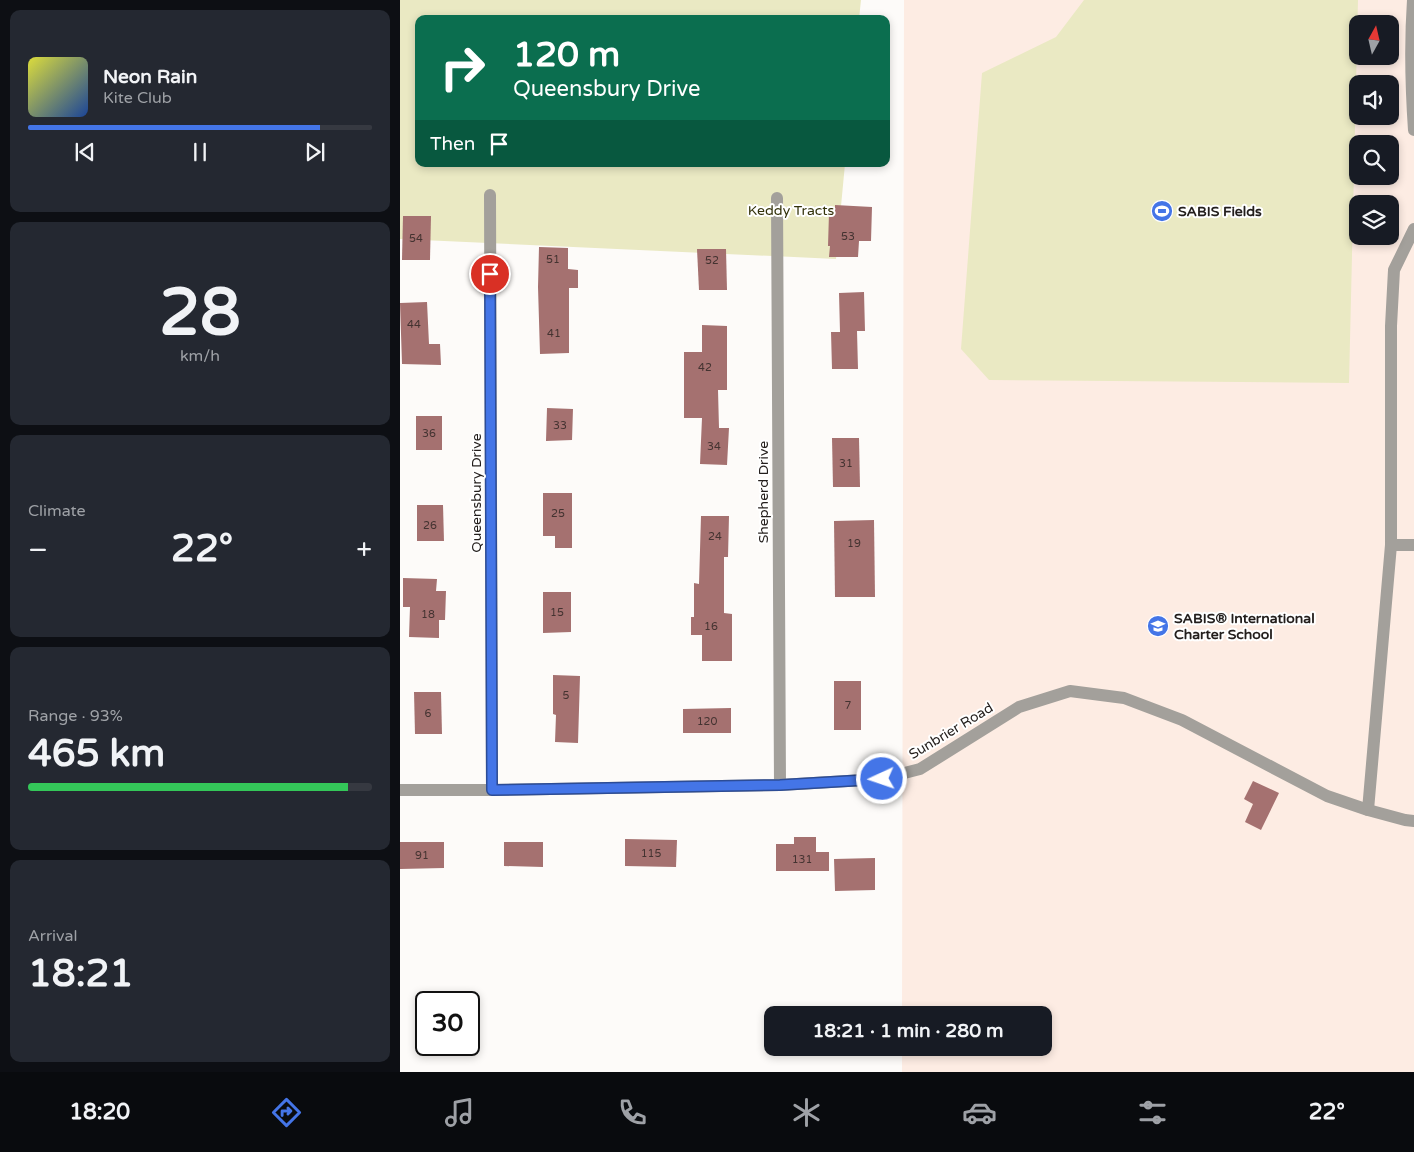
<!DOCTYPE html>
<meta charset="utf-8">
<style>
:root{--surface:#171b24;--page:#242831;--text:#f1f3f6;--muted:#9ea1a6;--line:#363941;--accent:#4475e7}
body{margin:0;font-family:"Varela Round",sans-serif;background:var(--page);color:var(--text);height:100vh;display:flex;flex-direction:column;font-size:19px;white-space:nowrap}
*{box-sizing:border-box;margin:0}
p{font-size:16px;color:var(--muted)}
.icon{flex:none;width:28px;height:28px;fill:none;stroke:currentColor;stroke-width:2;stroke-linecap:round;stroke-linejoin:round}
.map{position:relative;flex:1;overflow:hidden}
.panel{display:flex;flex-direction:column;gap:10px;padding:10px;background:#0d0f14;width:400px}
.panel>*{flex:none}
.guide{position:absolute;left:15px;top:15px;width:475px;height:152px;border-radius:10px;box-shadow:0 2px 8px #0003;background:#0b6e4f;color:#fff;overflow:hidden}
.needle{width:32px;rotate:8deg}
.fabs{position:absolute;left:949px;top:15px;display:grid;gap:10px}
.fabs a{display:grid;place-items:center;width:50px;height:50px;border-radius:10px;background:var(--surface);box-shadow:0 2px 8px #0003;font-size:25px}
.speed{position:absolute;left:15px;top:991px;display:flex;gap:10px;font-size:25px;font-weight:700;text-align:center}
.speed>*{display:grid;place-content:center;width:65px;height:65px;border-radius:50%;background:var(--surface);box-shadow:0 2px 8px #0003;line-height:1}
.speed .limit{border:2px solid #111;border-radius:8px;background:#fff;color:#111}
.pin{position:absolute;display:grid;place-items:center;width:42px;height:42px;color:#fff;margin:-21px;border:2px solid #fff;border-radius:50%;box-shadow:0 1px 5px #0007}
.me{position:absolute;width:55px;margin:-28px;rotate:267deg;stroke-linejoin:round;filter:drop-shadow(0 0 4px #0008)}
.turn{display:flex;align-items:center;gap:18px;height:105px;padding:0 15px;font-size:22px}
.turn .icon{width:65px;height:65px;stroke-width:2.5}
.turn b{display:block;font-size:35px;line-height:42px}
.then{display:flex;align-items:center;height:48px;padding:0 15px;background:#0003;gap:10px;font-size:19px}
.big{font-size:38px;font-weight:800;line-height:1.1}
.panel .card{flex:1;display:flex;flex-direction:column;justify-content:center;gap:8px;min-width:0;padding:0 18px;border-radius:10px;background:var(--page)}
.panel .dial{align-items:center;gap:0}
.dial b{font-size:65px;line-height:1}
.song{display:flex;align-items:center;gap:15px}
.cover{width:60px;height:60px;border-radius:8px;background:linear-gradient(135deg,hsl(60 70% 55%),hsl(220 70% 35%))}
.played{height:5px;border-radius:2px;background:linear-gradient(90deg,var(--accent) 85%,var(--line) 85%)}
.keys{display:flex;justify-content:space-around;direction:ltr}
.heat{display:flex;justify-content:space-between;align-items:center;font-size:28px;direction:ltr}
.charge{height:8px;border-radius:4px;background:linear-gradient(90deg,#34c759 93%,var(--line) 0)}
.trip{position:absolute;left:364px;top:1006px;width:288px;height:50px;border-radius:10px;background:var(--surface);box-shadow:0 2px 8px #0003;font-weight:800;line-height:50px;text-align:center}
.tab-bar{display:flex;height:80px;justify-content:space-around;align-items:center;background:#090b0e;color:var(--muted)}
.tab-bar .icon{width:35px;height:35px}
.tab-bar .selected{color:var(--accent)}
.tab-bar b{font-size:22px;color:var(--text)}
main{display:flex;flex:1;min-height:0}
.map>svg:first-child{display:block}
.built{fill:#fdece3;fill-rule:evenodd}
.green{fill:#eae9c3}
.building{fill:#a57170}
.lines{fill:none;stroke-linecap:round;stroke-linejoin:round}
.minor{stroke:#a3a09b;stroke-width:12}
.route-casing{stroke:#2c4c96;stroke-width:12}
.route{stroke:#4475e7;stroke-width:9}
.labels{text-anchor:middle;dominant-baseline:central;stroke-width:4;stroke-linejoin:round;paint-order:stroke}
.number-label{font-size:11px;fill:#443331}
.park-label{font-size:14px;fill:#33320a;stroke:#fff}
.poi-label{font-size:14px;font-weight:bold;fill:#231e1c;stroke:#fff;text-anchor:start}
.street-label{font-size:14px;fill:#231e1c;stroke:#fff}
</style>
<main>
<section class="panel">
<div class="card">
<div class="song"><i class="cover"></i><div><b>Neon Rain</b><p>Kite Club</p></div></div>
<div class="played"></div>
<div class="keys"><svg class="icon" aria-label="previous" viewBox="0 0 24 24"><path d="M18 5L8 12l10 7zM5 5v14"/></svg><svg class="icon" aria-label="pause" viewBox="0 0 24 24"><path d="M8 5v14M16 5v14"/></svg><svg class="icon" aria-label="next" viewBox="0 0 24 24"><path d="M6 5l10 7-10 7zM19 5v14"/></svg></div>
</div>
<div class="card dial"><b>28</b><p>km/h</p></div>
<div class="card"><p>Climate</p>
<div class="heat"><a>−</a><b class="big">22°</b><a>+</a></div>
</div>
<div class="card"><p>Range · 93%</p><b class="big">465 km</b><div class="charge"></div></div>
<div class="card"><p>Arrival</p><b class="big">18:21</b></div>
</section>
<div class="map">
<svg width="1014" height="1072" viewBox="0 0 1014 1072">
<rect width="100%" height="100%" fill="#fdfbf9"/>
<path class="built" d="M504 0H1014V1072H502V1048H642V1015H502ZM958 24H990V56H958ZM958 84H990V116H958ZM958 144H990V176H958ZM958 204H990V236H958Z"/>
<g class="green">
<path d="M0 0H461L459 19H19V164H445L436 259 0 239Z"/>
<path d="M684 0H958L949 383 589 380 561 349 582 73 656 37Z"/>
</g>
<g class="building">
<path d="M435 205 472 207 471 241H459L458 257H429L430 246H428L429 213H435Z"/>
<path d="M3 216H31L30 260H2Z"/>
<path d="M139 247 168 248V269L178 270V288H169V353L140 354 138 287Z"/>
<path d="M297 249H326L327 290H299Z"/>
<path d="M464 292 465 331H457L458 369H432L431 332H440L439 293Z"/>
<path d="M27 302 29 344H40L41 365 2 364 0 303Z"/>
<path d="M302 325 327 326V390H318L319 428H329L327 465 300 464 302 418H284V352H302Z"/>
<path d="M147 408 173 409 172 440 146 441Z"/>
<rect x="16" y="416" width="26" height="34"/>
<path d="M432 438H459L460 487H433Z"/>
<path d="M143 493H172V548H155V536H143Z"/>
<path d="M17 505H43L44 541H17Z"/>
<path d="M301 516H329L328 557H324V613L332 614V661H302V635H291V617H294V583L299 584Z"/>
<path d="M474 520 475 597H435L434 521Z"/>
<path d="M3 578 37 579 36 591H46L45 620H39V638L9 637 10 607H3Z"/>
<path d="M143 592H171V632L143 633Z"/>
<path d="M153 675 180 676 178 743 155 742 156 715 153 714Z"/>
<rect x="434" y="681" width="27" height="49"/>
<path d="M14 692H41L42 734H15Z"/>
<path d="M331 708V733H283V709Z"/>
<path d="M853 781 879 793 861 830 845 822 853 804 844 799Z"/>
<path d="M394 837H416V852H429V871H376V844H394Z"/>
<path d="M225 839 277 840 276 867 225 866Z"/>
<path d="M0 842H44V868L0 869Z"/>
<path d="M104 842H143V867L104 866Z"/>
<path d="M475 858V890L435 891 434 859Z"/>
</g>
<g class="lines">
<g class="minor">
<path d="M1013 0C1010 43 1011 87 1014 130"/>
<path d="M90 195 92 790"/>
<path d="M377 198 380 785"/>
<path d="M991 545V326L994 270 1014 229"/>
<path d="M0 790H92L380 785 481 779 520 769 619 707 670 691 724 698 782 720 927 796 968 810 1005 820 1014 821"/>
<path d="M968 810 991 545H1014"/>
</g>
</g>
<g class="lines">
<g class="route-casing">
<path id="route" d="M90 274 92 790 380 785 482 779"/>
</g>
<use href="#route" class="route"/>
</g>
<defs>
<g id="stadium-disc" transform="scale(1.125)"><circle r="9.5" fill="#4475e7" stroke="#fff"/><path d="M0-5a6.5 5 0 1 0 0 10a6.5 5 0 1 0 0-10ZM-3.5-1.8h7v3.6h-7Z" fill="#fff"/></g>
<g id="school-disc" transform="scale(1.125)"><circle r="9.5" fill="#4475e7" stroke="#fff"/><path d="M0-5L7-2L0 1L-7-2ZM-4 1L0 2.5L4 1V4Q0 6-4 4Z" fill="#fff"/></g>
</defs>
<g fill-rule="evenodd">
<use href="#stadium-disc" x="762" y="211"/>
<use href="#school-disc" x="758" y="626"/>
</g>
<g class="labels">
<g class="number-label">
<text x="448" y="236">53</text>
<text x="16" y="238">54</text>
<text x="153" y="259">51</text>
<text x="312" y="260">52</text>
<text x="14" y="324">44</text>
<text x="154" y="333">41</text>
<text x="305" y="367">42</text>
<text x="160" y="425">33</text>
<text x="29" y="433">36</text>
<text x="314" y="446">34</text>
<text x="446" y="463">31</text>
<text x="158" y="513">25</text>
<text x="30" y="525">26</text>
<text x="315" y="536">24</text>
<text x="454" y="543">19</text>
<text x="157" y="612">15</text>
<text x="28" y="614">18</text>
<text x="311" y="626">16</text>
<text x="166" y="695">5</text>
<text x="448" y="705">7</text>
<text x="28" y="713">6</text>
<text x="307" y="721">120</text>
<text x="251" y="853">115</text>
<text x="22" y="855">91</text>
<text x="402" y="859">131</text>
</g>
<g class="park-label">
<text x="391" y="210">Keddy Tracts</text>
</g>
<g class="poi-label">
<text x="778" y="211">SABIS Fields</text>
<text x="774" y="618">SABIS® International<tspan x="774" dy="16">Charter School</tspan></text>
</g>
<g class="street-label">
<text transform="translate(363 492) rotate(-90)">Shepherd Drive</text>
<text transform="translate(76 493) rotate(-90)">Queensbury Drive</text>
<text transform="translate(551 731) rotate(-31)">Sunbrier Road</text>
</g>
</g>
</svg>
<div class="fabs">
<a><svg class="needle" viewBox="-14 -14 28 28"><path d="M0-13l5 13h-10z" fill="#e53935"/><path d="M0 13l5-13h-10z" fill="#9ea1a6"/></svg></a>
<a><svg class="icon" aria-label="sound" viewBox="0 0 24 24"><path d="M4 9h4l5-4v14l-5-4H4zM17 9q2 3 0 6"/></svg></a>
<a><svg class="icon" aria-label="search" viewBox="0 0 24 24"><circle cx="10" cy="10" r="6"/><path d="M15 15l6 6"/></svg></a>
<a><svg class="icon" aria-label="layers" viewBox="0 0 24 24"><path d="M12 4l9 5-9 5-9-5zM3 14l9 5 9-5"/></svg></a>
</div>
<div class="speed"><div class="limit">30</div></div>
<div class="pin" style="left:90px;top:274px;background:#d93025"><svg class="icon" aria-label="arrive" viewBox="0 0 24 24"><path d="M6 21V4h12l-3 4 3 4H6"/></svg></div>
<svg class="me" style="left:482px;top:779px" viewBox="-20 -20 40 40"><circle r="17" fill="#4475e7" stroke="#fff" stroke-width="3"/><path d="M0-11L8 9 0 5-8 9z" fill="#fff"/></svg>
<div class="trip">18:21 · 1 min · 280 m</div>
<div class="guide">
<div class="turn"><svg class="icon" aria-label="right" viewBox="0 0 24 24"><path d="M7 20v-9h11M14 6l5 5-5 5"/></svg><div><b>120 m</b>Queensbury Drive</div></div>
<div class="then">Then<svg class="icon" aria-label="arrive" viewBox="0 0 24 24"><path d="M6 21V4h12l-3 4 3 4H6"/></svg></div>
</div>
</div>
</main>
<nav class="tab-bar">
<b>18:20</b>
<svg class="icon selected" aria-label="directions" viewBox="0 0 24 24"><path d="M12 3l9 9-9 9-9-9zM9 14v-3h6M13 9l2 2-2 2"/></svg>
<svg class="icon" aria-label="music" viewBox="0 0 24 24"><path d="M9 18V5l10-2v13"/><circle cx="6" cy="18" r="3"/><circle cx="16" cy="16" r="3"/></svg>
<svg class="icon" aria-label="phone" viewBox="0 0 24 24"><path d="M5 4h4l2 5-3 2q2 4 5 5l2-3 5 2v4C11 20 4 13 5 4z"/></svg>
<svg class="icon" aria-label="climate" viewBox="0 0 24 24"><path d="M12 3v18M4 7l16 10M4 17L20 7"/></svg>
<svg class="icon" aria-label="car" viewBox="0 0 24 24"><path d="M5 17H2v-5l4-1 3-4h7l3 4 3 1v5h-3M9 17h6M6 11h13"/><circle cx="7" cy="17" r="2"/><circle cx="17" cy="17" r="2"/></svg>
<svg class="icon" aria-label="filters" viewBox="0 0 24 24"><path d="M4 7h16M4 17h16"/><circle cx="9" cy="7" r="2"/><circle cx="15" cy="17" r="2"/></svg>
<b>22°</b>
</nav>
